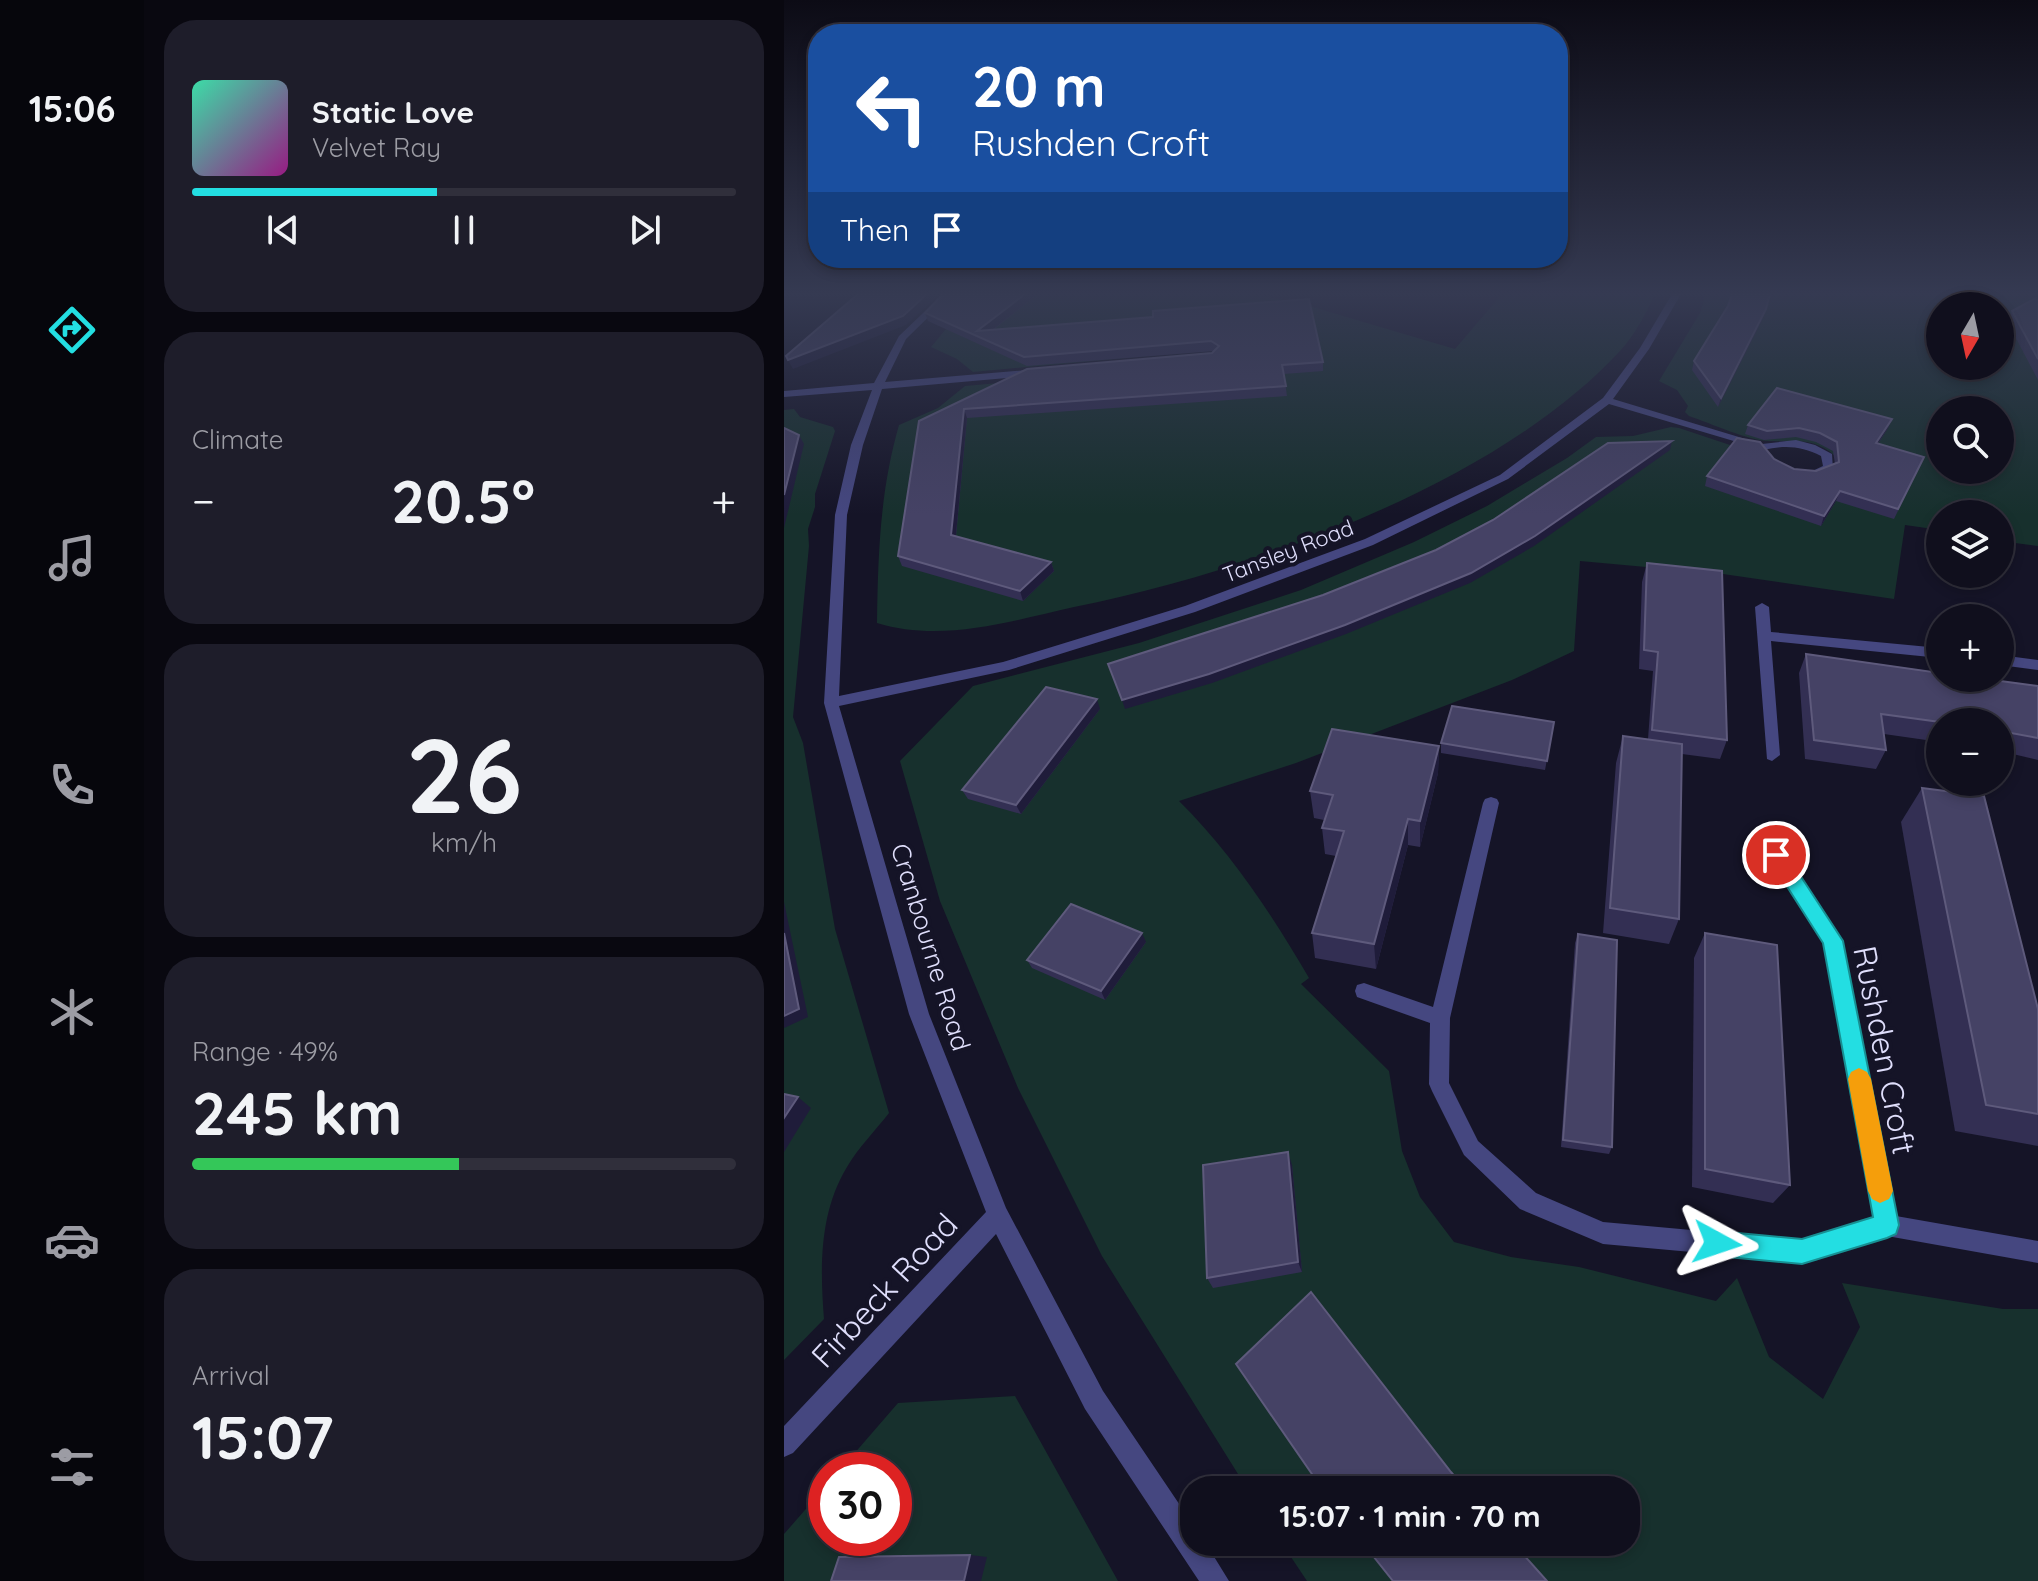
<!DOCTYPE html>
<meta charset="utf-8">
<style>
:root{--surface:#100f1d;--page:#1e1d2a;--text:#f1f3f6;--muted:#9c9ca4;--line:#302f3b;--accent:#23dee2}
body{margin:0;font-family:Quicksand,sans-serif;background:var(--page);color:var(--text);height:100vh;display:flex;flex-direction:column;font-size:30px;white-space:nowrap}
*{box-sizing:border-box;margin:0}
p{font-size:26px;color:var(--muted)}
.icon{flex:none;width:44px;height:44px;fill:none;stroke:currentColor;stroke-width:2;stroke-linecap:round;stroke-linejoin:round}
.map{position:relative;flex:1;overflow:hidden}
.sheet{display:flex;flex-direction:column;gap:20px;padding:20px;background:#090810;width:640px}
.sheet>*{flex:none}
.guide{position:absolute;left:24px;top:24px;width:760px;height:244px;border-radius:32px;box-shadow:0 4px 12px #0003,0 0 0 2px var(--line);background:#1a4fa0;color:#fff;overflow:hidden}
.needle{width:52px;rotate:189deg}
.fabs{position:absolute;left:1142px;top:292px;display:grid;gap:16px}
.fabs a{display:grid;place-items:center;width:88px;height:88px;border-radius:50%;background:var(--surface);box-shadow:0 4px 12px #0003,0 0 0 2px var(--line);font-size:40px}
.speed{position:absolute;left:24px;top:1452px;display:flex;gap:16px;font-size:40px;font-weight:700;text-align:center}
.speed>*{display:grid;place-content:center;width:104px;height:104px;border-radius:50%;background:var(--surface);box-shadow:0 4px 12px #0003,0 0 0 2px var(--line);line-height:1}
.speed .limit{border:12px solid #d22;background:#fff;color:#111}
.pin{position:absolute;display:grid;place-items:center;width:68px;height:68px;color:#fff;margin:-34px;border:4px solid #fff;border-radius:50%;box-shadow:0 2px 8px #0007}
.me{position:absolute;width:88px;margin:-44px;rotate:95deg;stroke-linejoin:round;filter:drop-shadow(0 0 6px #0008)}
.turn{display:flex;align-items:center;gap:28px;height:168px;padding:0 32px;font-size:36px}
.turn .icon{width:104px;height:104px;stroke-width:2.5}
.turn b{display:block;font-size:56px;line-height:68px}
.then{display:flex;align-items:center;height:76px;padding:0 32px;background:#0003;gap:16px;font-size:30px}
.big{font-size:60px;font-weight:800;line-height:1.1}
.sheet .tile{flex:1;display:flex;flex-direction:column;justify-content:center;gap:12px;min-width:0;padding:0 28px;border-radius:32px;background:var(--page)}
.sheet .dial{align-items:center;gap:0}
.dial b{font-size:104px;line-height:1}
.song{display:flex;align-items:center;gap:24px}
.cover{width:96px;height:96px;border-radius:12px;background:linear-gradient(135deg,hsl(160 70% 55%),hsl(310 70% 35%))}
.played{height:8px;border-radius:4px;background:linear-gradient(90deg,var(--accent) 45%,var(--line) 45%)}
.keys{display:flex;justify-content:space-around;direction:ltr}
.heat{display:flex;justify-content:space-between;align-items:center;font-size:44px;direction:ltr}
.charge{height:12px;border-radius:6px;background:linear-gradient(90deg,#34c759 49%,var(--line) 0)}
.trip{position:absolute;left:396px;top:1476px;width:460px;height:80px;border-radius:32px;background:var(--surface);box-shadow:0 4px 12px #0003,0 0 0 2px var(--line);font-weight:800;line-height:80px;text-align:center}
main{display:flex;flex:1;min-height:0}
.dock{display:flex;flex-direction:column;width:144px;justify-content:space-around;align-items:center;background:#06060c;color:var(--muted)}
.dock .icon{width:56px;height:56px}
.dock .current{color:var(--accent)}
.dock b{font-size:36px;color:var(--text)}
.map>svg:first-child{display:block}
.green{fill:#17302d;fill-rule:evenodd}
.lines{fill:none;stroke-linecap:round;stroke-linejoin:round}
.street{fill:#454780;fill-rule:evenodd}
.wall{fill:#332f53}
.shaded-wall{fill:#1f1c3a}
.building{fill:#454265;stroke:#5e5a7c;stroke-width:2}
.route{fill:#23dee2;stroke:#179093;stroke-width:2}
.slow{fill:#f59e0b}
.labels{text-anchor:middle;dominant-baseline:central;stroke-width:8;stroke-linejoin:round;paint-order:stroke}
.far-street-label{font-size:22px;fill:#dfdefb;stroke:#151427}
.street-label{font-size:26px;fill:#dfdefb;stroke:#151427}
.near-street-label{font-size:32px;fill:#dfdefb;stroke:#151427}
</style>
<main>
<nav class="dock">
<b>15:06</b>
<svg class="icon current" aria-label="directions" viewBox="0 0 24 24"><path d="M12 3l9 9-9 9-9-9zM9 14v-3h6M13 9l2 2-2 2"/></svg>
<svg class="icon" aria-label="music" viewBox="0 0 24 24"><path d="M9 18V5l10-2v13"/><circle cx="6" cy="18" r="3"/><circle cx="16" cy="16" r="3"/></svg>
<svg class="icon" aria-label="phone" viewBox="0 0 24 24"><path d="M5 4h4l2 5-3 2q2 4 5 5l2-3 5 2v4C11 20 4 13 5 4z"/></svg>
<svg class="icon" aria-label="climate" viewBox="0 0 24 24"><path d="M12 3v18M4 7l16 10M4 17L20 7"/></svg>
<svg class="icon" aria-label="car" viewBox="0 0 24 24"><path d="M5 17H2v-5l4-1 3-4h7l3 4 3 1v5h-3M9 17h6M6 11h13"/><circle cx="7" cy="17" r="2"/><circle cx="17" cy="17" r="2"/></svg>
<svg class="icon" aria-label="filters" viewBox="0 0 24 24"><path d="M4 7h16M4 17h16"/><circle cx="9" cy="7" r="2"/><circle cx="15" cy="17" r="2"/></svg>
</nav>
<section class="sheet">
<div class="tile">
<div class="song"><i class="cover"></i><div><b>Static Love</b><p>Velvet Ray</p></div></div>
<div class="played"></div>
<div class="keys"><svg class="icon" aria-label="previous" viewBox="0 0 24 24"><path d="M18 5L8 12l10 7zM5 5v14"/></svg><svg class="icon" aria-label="pause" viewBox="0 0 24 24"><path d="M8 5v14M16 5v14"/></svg><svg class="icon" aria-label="next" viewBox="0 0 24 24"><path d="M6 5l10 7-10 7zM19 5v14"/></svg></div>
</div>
<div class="tile"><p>Climate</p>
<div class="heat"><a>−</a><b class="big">20.5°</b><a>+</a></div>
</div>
<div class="tile dial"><b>26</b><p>km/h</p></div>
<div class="tile"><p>Range · 49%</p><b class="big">245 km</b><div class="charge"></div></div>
<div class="tile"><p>Arrival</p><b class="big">15:07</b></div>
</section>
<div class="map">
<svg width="1254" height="1581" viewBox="0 0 1254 1581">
<rect width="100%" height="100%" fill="#151427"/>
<g class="green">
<path d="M191 294H471L522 305 671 349 718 294H871C862 313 851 335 836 351 711 486 467 571 290 607 227 621 158 643 93 623 94 554 96 491 115 425L154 408 181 386 364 370 461 347 189 372 173 359 147 347Z"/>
<path d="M922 294H1254V546L1216 541V514H1156V530L1121 525 1110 599 939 574 796 561 790 651 728 680 512 763 395 801C446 851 489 916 525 978L517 984 605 1071 618 1151 636 1197 670 1242 727 1257 795 1267 932 1301 953 1278 985 1357 1039 1399 1076 1327 1058 1283 1219 1309H1254V1581H523L497 1542H842V1490H464L318 1256 234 1088 156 901 116 761 189 686 355 643 517 590 630 542 703 506 783 458 812 437 849 436 887 427 895 428 973 454 997 477 1054 471 1051 456C1030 437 1010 442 985 441 965 441 926 423 905 416L901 412 904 406 893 390 875 381 916 313ZM1156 306H1216V366H1156ZM1156 410H1216V470H1156Z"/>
<path d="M10 409 16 417 49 427 51 431 31 494V507L24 529 25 546 9 717 19 743 51 929 105 1113C91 1131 74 1148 63 1167 35 1213 36 1268 40 1319L0 1360V410Z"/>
<path d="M231 1396 334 1581H0V1534L42 1486V1538H110V1470H56L114 1403Z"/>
</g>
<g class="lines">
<g class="street">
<path d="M159 294H168L122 339 101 382 256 369 261 372 256 375 98 389 79 445 63 515 55 696 219 662 401 606 581 539 716 475 819 398 856 348 888 294H897L865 349 829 399 978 444 1012 440 1031 445 1048 454 1049 470 1032 477H1024V473L1039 466 1037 456C1018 446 1000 445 980 450L825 404 724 479 589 545 411 612 225 670 55 706 145 1014 222 1208 319 1391 410 1526V1542H421L445 1581H415L301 1409 212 1234 9 1453 0 1457V1426L202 1212 125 1014 40 703 51 515 67 445 88 390 0 397V391L90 383 115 336Z"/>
<path d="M978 603 985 607 987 632 1156 648V658L987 641 996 755 988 761 983 759 971 607Z"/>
<path d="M1216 655 1254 660V670L1216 665Z"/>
<path d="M707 797 713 799 715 803 666 1018 665 1083 694 1141 752 1193 819 1222 1018 1240 1091 1218 1040 943 984 855 986 850 992 848 998 850 1058 941 1112 1216 1254 1241V1263L1103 1236 1018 1262 819 1244 736 1209 680 1155 648 1091 645 1084 646 1023 573 997 571 991 573 985 580 983 649 1007 699 803 701 799Z"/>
</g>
</g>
<g class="wall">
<path d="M159 294H254L209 330 369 317 539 362V371L500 374 503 396 183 418 172 536 267 562 270 571 239 601 118 566 114 556 135 421 243 369 428 353 430 351 243 366 144 321 141 313Z"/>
<path d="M986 294 979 318 934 407 908 370 910 361Z"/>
<path d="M1254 301V380L1223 321 1228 311Z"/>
<path d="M1108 419 1104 428 1094 444 1136 466 1110 519 1052 501 1037 526 921 486 923 476 990 459 1010 469 1032 471 1051 464 1049 451 1032 442 1012 437 980 440 961 434 964 425Z"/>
<path d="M863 563 943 740 936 759 898 754 895 919 885 944 819 933 832 763 839 736 864 739 869 671 855 669 858 582Z"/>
<path d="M1022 654 1254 686V760L1216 751V722H1156V742L1100 734 1102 750 1092 769 1021 759 1015 673Z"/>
<path d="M316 709 237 814 184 799 178 790Z"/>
<path d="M770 722 761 770 657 753V743Z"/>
<path d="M655 746 654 773 636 847 624 845 592 969 531 958 528 933 552 856 541 854 538 828 540 820 530 818 526 791Z"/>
<path d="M1138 788 1254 1009V1146L1171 1131 1117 822Z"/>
<path d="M921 933 1006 1185 989 1203 908 1187 910 958Z"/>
<path d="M794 934 828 1147 825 1154 777 1147 791 943Z"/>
<path d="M362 942 321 1000 248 968 243 960Z"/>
<path d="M508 1165 518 1272 429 1288 423 1278Z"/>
</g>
<g class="shaded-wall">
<path d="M143 294H156L122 325 9 369 4 360Z"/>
<path d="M241 294H254L198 338 193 331Z"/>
<path d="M986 294 979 318 934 407 937 398Z"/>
<path d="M180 409 183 418 171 545 167 535Z"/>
<path d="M1108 419 1104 428 1088 453 1092 443Z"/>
<path d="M15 435 20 444 0 528V495Z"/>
<path d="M888 441 886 450 750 546 686 583 562 634 428 683 341 709 338 700Z"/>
<path d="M1056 491 1052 501 1037 526 1040 516Z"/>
<path d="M267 562 270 571 239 601 236 591Z"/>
<path d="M313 699 316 709 237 814 232 805Z"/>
<path d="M655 746 654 773 636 847V821Z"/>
<path d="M624 819V845L592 969 590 944Z"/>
<path d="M0 902 24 1017 0 1028Z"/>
<path d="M358 933 362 942 321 1000 317 991Z"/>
<path d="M14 1097 27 1108 0 1152V1118Z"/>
<path d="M504 1152 508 1165 518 1272 514 1262Z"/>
<path d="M186 1555 203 1557 197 1581H180Z"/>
</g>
<g class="building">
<path d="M74 294H143L119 316 4 360 2 356Z"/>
<path d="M159 294H241L193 331 369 317V311L525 299 539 362 498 365 502 386 180 409 167 535 267 562 236 591 114 556 135 421 243 369 428 353 435 346 427 341 240 357 141 313Z"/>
<path d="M948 294H986L982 309 937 398 910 361 944 306Z"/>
<path d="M1252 298 1254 301V359L1228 311Z"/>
<path d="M993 388 1108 419 1092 443 1140 457 1114 509 1056 491 1040 516 923 476 953 438 976 442 990 459 1010 469 1032 471 1055 462 1053 442 1036 433 1015 428 983 431 964 425Z"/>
<path d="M0 428 15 435 0 495Z"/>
<path d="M888 441 751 536 687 573 561 625 425 674 338 700 324 664 539 595 652 550 709 520 824 443Z"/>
<path d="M863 563 938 571 943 740 868 730 874 652 860 650Z"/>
<path d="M1022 654 1156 673V678H1194L1254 686V738L1216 731V722H1156L1097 714 1102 750 1030 740Z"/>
<path d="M262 687 313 699 232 805 178 790Z"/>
<path d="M668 706 770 722 763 761 657 743Z"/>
<path d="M548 729 655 746 636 821 624 819 590 944 528 933 560 831 538 828 549 795 526 791Z"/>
<path d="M839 736 898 744 895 919 826 908Z"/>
<path d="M1138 788 1200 796 1254 1009V1114L1202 1105Z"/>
<path d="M287 904 358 933 317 991 243 960Z"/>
<path d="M0 933 15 1009 0 1016Z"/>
<path d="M921 933 993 945 1006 1185 921 1169Z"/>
<path d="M794 934 833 940 828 1147 779 1140Z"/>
<path d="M0 1094 14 1097 0 1118Z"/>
<path d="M504 1152 514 1262 423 1278 419 1165Z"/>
<path d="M527 1292 667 1472 682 1490H539L452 1364Z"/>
<path d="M578 1542H728L763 1581H609Z"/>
<path d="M186 1555 180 1581H47L55 1557Z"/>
</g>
<linearGradient id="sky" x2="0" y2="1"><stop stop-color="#0c0b15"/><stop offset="0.57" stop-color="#353a52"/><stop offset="1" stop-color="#353a52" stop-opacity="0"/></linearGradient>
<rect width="1254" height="515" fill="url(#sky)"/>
<path class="route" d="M992 847 999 849 1059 941 1115 1225 1112 1234 1103 1238 1018 1264 933 1256 924 1252 920 1243 924 1234 933 1231 1018 1239 1089 1217 1039 943 983 855Z"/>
<path class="slow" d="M1075 1068 1083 1072 1087 1079 1109 1191 1105 1199 1096 1203 1088 1199 1084 1191 1064 1079 1067 1072Z"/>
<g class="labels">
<g class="far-street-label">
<text transform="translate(504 551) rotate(-21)">Tansley Road</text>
</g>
<g class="street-label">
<text transform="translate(147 947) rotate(73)">Cranbourne Road</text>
</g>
<g class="near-street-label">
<text transform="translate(1101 1050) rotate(79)">Rushden Croft</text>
<text transform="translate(100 1290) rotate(-47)">Firbeck Road</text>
</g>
</g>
</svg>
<div class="fabs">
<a><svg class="needle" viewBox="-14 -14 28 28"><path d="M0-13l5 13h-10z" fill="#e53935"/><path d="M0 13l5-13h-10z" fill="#9c9ca4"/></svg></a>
<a><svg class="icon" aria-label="search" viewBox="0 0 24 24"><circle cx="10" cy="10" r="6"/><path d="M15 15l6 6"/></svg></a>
<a><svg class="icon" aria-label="layers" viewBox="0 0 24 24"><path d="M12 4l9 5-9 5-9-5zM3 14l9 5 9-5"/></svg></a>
<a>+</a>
<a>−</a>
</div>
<div class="speed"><div class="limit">30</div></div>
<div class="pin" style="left:992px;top:855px;background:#d93025"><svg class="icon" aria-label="arrive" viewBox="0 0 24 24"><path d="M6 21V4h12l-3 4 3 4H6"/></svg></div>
<svg class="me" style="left:933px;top:1243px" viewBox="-20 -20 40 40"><path d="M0-17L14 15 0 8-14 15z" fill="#23dee2" stroke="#fff" stroke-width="4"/></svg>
<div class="trip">15:07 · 1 min · 70 m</div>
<div class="guide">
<div class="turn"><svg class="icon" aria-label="left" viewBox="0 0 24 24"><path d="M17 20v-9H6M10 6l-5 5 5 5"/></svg><div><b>20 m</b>Rushden Croft</div></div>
<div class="then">Then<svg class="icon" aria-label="arrive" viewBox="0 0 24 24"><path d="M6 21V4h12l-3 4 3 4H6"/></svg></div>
</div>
</div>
</main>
